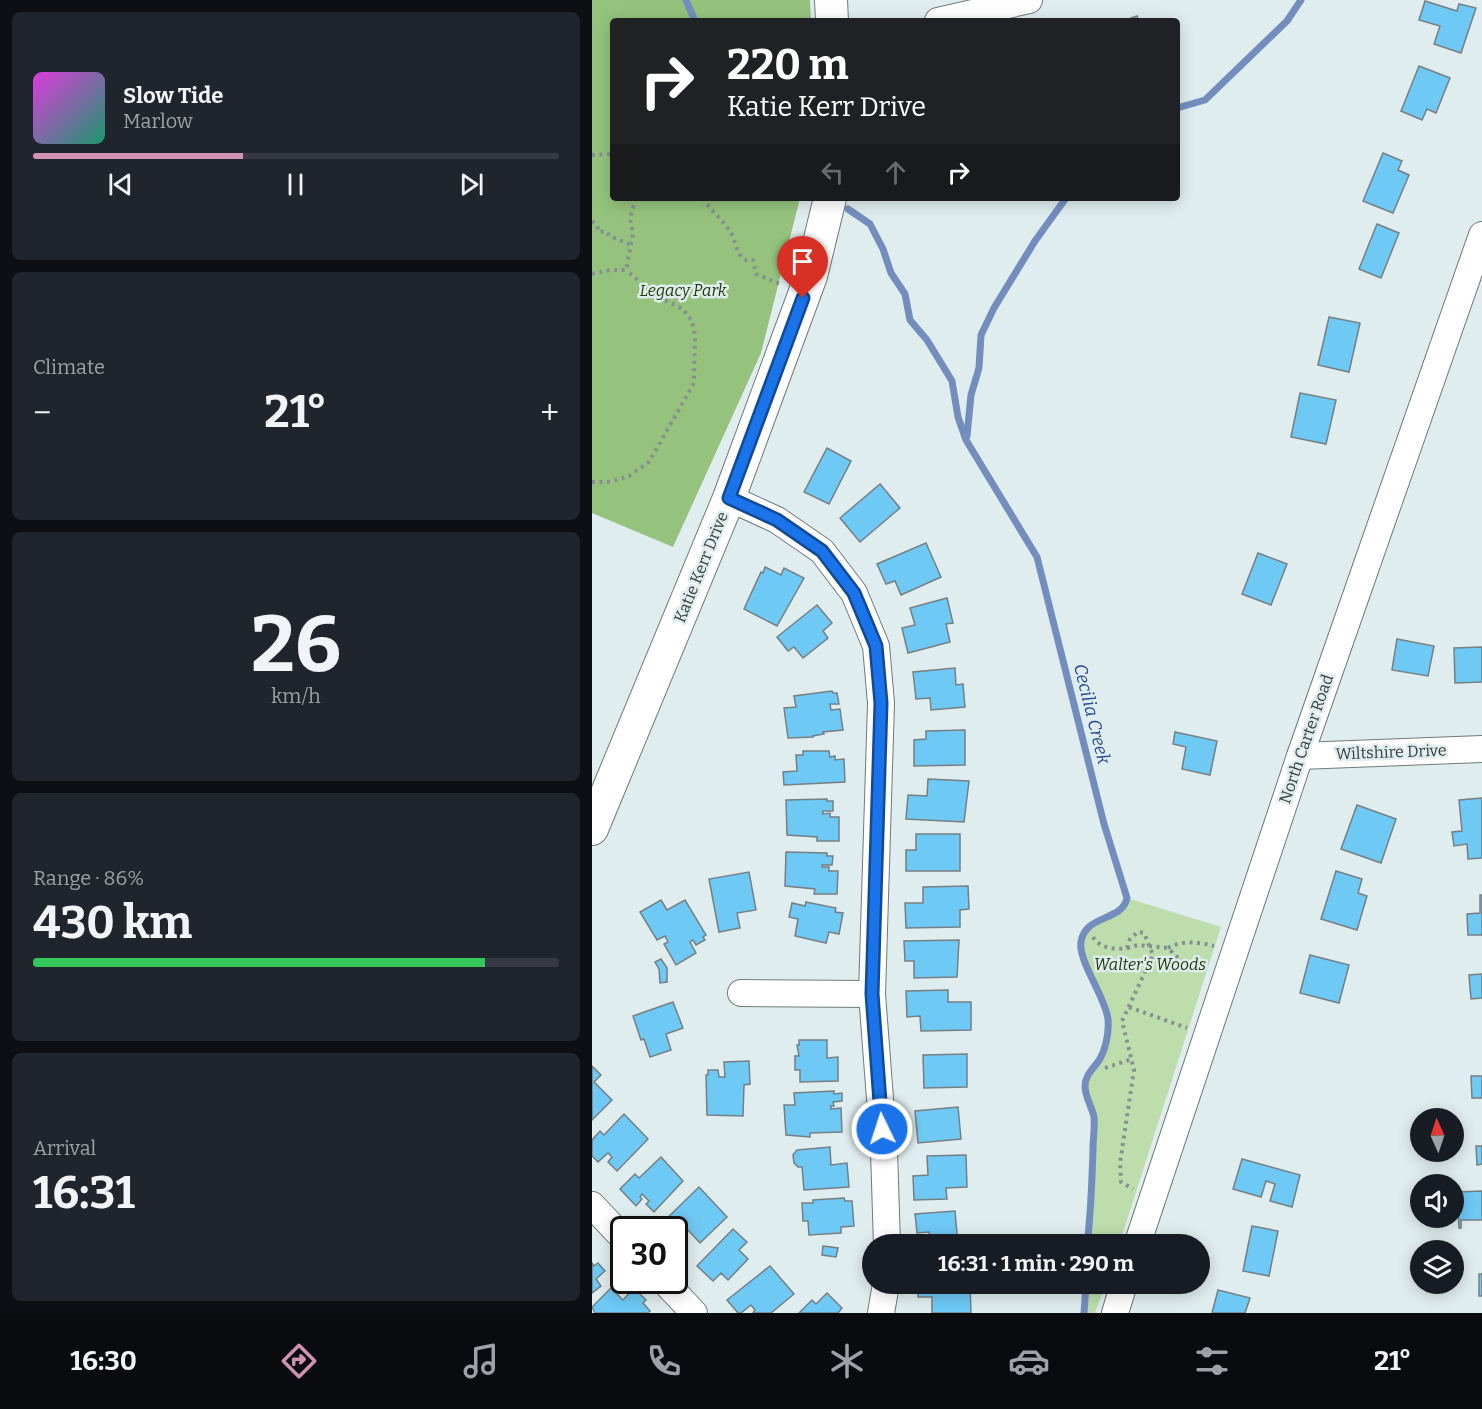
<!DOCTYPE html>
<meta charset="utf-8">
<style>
:root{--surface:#171b24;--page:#20242c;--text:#f1f3f6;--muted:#9ea1a6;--line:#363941;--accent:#d092b2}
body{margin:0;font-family:Bitter,serif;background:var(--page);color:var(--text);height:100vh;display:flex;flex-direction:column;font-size:22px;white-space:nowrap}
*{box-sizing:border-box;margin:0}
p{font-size:20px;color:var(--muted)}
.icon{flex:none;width:33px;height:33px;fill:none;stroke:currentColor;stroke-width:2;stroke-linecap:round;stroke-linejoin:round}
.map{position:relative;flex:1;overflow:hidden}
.sheet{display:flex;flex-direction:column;gap:12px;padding:12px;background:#0d0f14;width:592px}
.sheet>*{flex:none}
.guide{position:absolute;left:18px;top:18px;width:570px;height:183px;border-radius:6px;box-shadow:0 3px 15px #0003;background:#202124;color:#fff;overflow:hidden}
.needle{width:39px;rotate:357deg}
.tools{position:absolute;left:818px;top:1108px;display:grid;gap:12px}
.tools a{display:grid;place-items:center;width:54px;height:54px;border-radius:50%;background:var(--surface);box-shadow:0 3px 15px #0003;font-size:30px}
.speed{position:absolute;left:18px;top:1216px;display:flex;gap:12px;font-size:30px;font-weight:700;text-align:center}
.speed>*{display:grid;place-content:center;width:78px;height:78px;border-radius:50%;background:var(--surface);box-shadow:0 3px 15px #0003;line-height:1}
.speed .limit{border:3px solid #111;border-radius:9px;background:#fff;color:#111}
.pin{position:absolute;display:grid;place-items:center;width:51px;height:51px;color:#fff;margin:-62px -26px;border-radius:50% 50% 50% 0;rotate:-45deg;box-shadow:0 0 6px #0007}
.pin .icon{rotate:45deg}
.me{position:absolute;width:66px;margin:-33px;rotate:356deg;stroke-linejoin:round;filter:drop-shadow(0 0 4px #0008)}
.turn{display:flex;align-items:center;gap:21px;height:126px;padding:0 18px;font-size:27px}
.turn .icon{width:78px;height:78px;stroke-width:2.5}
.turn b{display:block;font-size:42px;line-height:51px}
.lanes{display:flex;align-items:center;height:57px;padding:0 18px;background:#0003;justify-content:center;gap:30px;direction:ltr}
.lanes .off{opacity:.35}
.big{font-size:45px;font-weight:700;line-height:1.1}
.sheet .tile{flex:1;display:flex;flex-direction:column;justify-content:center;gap:9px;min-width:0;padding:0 21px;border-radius:9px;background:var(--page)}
.sheet .dial{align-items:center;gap:0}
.dial b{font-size:78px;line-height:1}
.song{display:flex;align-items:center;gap:18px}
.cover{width:72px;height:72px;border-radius:9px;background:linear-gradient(135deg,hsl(300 70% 55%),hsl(160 70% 35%))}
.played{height:6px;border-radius:3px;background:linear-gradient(90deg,var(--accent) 40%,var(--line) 40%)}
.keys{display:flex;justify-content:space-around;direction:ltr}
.heat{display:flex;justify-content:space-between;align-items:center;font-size:33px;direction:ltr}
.charge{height:9px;border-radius:4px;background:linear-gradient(90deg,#34c759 86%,var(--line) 0)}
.trip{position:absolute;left:270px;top:1234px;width:348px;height:60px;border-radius:30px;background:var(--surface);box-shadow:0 3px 15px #0003;font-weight:700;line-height:60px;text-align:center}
.dock{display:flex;height:96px;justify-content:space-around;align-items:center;background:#090b0e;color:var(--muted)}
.dock .icon{width:42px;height:42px}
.dock .on{color:var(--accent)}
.dock b{font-size:27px;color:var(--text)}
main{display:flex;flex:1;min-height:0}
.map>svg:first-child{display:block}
.green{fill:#bddeac}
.forest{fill:#95c37d}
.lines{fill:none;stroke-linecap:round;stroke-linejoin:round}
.stream{stroke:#738ebe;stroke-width:7}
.building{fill:#6ec9f5;stroke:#757f84;stroke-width:1.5}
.minor-casing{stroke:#6e7a7b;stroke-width:28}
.tertiary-casing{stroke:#6e7a7b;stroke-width:34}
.path{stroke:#878f90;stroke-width:4;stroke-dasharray:3 4.5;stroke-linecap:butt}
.minor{stroke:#fff;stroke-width:26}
.tertiary{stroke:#fff;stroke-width:32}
.route-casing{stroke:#114b97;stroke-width:15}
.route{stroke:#1a73e8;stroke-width:10}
.labels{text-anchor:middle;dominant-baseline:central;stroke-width:5;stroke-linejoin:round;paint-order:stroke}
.park-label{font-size:16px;font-style:italic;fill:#1c3907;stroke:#e0edee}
.street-label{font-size:16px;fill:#383d3d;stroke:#e0edee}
.water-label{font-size:18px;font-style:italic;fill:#224897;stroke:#e0edee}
</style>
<main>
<section class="sheet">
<div class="tile">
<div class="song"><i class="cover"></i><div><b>Slow Tide</b><p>Marlow</p></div></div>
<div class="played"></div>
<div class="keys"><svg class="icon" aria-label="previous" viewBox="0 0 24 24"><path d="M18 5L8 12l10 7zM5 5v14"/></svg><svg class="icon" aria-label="pause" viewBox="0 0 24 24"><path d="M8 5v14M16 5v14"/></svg><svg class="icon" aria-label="next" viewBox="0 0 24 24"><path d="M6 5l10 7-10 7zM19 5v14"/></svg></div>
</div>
<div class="tile"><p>Climate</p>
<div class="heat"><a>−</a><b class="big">21°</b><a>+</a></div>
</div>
<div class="tile dial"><b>26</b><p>km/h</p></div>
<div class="tile"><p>Range · 86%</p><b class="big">430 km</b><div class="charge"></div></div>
<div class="tile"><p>Arrival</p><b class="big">16:31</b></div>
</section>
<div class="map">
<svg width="890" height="1313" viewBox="0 0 890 1313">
<rect width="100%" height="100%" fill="#e0edee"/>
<g class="green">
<path d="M535 898 629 927 527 1245H495C499 1213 500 1182 501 1149 501 1139 503 1128 502 1117 500 1107 493 1097 493 1087 493 1075 502 1068 508 1059 514 1048 517 1032 516 1019 513 996 486 962 489 942 493 914 530 922 535 898Z"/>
<path d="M494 1284H514L503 1313H492Z"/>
</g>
<path class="forest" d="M0 0H218L219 21H21V198H208L169 353 81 547 0 513Z"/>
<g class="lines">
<g class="stream">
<path d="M94 0 103 21"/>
<path d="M585 108 613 100 695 21 709 0"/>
<path d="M256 209 278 224 291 249 299 273 313 294 318 320 335 340 360 381 366 417 374 440 445 557 512 824 535 898C530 922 493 914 489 942 486 961 513 996 516 1019 517 1032 514 1047 508 1059 502 1068 493 1075 493 1086 493 1097 500 1107 502 1117 503 1127 501 1139 501 1149 500 1182 499 1213 495 1245"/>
<path d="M375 436 379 395 387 368 389 335 402 308 443 241 474 198"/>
<path d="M492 1313 494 1284"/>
</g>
</g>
<g class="building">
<path d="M833 1 865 11 867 4 884 8 869 53 842 44 848 26 827 20Z"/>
<path d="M545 16 547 21H531Z"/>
<path d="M827 66 858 78 844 113 835 109 830 120 809 111Z"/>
<path d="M791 153 810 161 806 170 817 175 801 213 771 201Z"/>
<path d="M785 224 807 233 789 278 767 269Z"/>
<path d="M737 317 768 323 757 372 726 365Z"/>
<path d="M708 393 744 400 734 444 699 437Z"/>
<path d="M235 448 259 461 237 504 212 492Z"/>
<path d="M288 484 308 508 268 542 248 518Z"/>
<path d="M334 543 349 577 309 595 303 581 294 584 285 564Z"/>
<path d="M666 553 695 564 679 605 650 594Z"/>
<path d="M173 567 189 575 192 568 212 578 185 626 152 609 169 572 171 573Z"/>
<path d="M355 598 361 623 354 624 358 642 316 653 310 628 323 625 318 608Z"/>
<path d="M225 605 240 623 231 631 236 638 211 658 202 647 196 651 185 637Z"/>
<path d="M805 639 842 646 836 676 800 670Z"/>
<path d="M890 647V682L863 683 862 648Z"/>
<path d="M363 668 364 685 371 684 373 707 339 710 338 698 324 699 321 672Z"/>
<path d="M240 691 241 693H245L247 704H238L239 710 248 709 251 730 231 732 232 734 221 736V737L196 738 192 708 204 707 202 696Z"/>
<path d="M373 730V765L322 766V740L334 739V731Z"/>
<path d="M583 732 625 741 618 775 590 769 594 747 581 744Z"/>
<path d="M211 751H237L238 757 243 756V760L252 759 253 782 192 785 191 772 205 771 204 755H211Z"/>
<path d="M336 779 377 781 372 822 314 819 316 795 335 796Z"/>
<path d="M890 798V858L876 859 875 844 862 846 860 832 870 831 867 800Z"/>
<path d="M235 799V801H241V811H231V814L238 813V817H247V841H225V837L195 835 194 800Z"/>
<path d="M765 805 804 819 789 863 749 849Z"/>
<path d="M324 834H368V871H314V850H324Z"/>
<path d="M194 852 235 853V856H241L240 865H230V867H237V871H246L245 894H222L223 889 193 886Z"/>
<path d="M744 871 770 879 766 893 775 896 765 930 729 919Z"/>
<path d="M157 872 164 910 145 913 148 928 127 932 117 879Z"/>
<path d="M376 886 377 909 368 910V927L314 928 313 903H331V887Z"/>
<path d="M888 895H890V935H876L875 914 888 913Z"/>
<path d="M69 900 75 910 93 900 114 935 111 937 113 940 104 945 101 940 98 942 104 953 84 965 72 944 76 942 73 936 65 940 48 912Z"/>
<path d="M214 902 244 908 243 912 251 913 247 934 237 932 234 943 203 936 206 919 197 917 200 903 213 906Z"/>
<path d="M367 940 365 977 322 978V961H313L312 941Z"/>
<path d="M718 955 757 965 747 1003 708 993Z"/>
<path d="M69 959 75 968V982L68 983 67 969 63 962Z"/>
<path d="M890 974V998L879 999 877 975Z"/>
<path d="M356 990V1002H379V1030L329 1031 328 1016 315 1017 314 991Z"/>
<path d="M81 1002 91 1028 74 1034 79 1050 58 1057 52 1039 49 1040 41 1016Z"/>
<path d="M207 1040H235V1058L246 1057V1081L208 1082V1070H203V1056H207L205 1045H207Z"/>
<path d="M375 1054V1087L332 1088 331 1055Z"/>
<path d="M157 1061 158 1084 152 1085 151 1116 115 1115 114 1075H116V1070H126L127 1077H133L132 1062Z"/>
<path d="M0 1066 9 1075 2 1082 20 1100 0 1120Z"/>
<path d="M879 1076H890V1098H880Z"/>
<path d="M242 1091V1094L250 1093V1101L241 1102 242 1106H239V1109L249 1108 250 1132 218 1133V1137L194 1135 192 1105H203L202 1093Z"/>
<path d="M366 1107 369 1139 326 1143 323 1111Z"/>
<path d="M32 1114 56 1139 25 1171 16 1162 20 1157 16 1153 6 1162 0 1156V1140L8 1131 12 1135Z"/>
<path d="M884 1146H890V1164L885 1165Z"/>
<path d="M238 1147 239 1165 255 1163 257 1187 212 1190 210 1167H206L202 1163 201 1155 205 1150Z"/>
<path d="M374 1155 375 1187 354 1188 355 1199 322 1200 321 1176 336 1175 335 1156Z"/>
<path d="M69 1157 91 1181 62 1212 54 1204 57 1201 50 1194 48 1197 50 1199 44 1206 28 1189 43 1174 47 1178Z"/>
<path d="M650 1159 708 1175 700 1207 678 1201 683 1184 674 1181 669 1197 641 1189Z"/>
<path d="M107 1187 135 1217 108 1243 95 1229 82 1240V1230H69L66 1227Z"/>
<path d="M890 1191V1220H869V1228H867L865 1192Z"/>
<path d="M252 1198 253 1201H260L262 1226 249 1227V1233L217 1235 216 1221H211L210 1203H221V1200Z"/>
<path d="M363 1211 366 1245H338L337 1232 325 1233 323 1214Z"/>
<path d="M660 1226 686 1231 677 1276 651 1271Z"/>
<path d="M141 1229 155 1242 147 1250 156 1259 136 1280 129 1273 121 1281 105 1266Z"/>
<path d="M231 1246 246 1248 244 1257 230 1255Z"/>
<path d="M0 1263 2 1266 6 1263 13 1271 4 1279 9 1286 0 1293Z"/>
<path d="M178 1266 202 1294 179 1313H161L163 1310 159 1305 149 1313H146L135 1300Z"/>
<rect x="887" y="1274" width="3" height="22"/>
<path d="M326 1284H378L379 1313H340V1297H326Z"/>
<path d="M19 1288 31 1300 42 1288 54 1300 51 1303 58 1311 56 1313H3L0 1307Z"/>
<path d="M626 1290 658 1298 653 1313H620Z"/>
<path d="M235 1293 250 1308 246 1313H207L220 1300 224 1304Z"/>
</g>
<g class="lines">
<g class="minor-casing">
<g id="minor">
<path d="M346 21 437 0"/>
<path d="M137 498 185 520 230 551 262 593 284 646 289 703 280 994 292 1151 295 1245"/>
<path d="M708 756 890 749"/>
<path d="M149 993 280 994"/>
<path d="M0 1205 32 1239"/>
<path d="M545 1245 708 756 890 235"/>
<path d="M72 1281 102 1313"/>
<path d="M289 1313 294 1284"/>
<path d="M523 1313 532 1284"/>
</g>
</g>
<g class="tertiary-casing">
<g id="tertiary">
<path d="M239 0 240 21"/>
<path d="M0 829 137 498 219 276 238 198"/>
</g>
</g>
<g class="path">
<path d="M0 155 21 154"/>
<path d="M111 198C120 213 133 221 140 235 145 245 144 253 153 260H161L164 274 188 284"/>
<path d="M0 221 5 226 7 232 13 231 18 236 39 245"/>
<path d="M0 274 18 270H34L41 234 38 218 44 198"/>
<path d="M0 482H18L37 476 57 462 102 383 103 336 100 321 91 309 66 297 34 270"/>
<path d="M501 937C507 948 523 950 535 948L538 939 546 932 552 933 561 955 530 1021 542 1070 528 1163 529 1182 541 1189"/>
<path d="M535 948 546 945 576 948 588 960 614 968"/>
<path d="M576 948C589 940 607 942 622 946"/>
<path d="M537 1007 595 1028"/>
<path d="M513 1068 540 1059"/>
</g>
<use href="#minor" class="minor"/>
<use href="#tertiary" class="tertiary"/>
</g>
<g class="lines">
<g class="route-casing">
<path id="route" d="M211 298 137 498 185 520 230 551 262 593 284 646 289 703 280 994 290 1129"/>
</g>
<use href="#route" class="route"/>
</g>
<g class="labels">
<g class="park-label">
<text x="91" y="290">Legacy Park</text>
<text x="558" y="964">Walter's Woods</text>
</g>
<g class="street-label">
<text transform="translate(109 567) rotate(-68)">Katie Kerr Drive</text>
<text transform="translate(714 739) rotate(-71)">North Carter Road</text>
<text transform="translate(799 752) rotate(-2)">Wiltshire Drive</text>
</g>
<g class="water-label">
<text transform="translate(500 714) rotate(76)">Cecilia Creek</text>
</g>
</g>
</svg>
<div class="tools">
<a><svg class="needle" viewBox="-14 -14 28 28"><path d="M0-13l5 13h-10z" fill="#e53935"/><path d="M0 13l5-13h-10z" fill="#9ea1a6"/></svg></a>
<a><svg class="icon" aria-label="sound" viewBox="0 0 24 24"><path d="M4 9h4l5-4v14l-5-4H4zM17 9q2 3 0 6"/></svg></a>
<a><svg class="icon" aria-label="layers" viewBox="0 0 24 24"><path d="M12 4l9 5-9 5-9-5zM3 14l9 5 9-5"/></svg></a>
</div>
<div class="speed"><div class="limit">30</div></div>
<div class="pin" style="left:211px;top:298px;background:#d93025"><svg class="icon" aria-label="arrive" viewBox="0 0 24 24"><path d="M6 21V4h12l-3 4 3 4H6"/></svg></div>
<svg class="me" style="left:290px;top:1129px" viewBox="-20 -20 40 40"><circle r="17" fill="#1a73e8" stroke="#fff" stroke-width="3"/><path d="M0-11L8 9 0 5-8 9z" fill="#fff"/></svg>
<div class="trip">16:31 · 1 min · 290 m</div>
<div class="guide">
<div class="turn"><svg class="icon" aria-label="right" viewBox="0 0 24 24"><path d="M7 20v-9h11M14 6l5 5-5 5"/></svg><div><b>220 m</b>Katie Kerr Drive</div></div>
<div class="lanes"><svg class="icon off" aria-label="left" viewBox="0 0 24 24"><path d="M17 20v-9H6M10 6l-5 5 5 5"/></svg><svg class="icon off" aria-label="ahead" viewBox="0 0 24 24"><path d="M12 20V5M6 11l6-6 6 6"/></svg><svg class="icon" aria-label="right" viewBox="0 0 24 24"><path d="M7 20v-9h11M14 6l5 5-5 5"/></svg></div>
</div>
</div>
</main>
<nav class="dock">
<b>16:30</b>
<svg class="icon on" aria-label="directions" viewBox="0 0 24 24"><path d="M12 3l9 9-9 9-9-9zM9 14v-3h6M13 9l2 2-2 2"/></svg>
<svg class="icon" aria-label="music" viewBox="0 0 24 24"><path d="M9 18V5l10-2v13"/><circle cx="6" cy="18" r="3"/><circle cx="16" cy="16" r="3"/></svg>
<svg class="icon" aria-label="phone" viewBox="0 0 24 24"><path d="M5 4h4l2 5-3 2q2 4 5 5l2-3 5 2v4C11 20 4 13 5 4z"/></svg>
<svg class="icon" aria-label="climate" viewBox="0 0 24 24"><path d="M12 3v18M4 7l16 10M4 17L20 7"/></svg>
<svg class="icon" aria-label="car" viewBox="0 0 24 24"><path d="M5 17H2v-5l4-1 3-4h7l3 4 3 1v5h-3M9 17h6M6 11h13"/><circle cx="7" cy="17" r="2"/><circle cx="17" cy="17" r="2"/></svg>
<svg class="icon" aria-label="filters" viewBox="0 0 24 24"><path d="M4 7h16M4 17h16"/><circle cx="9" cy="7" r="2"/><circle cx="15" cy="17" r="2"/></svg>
<b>21°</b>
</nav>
